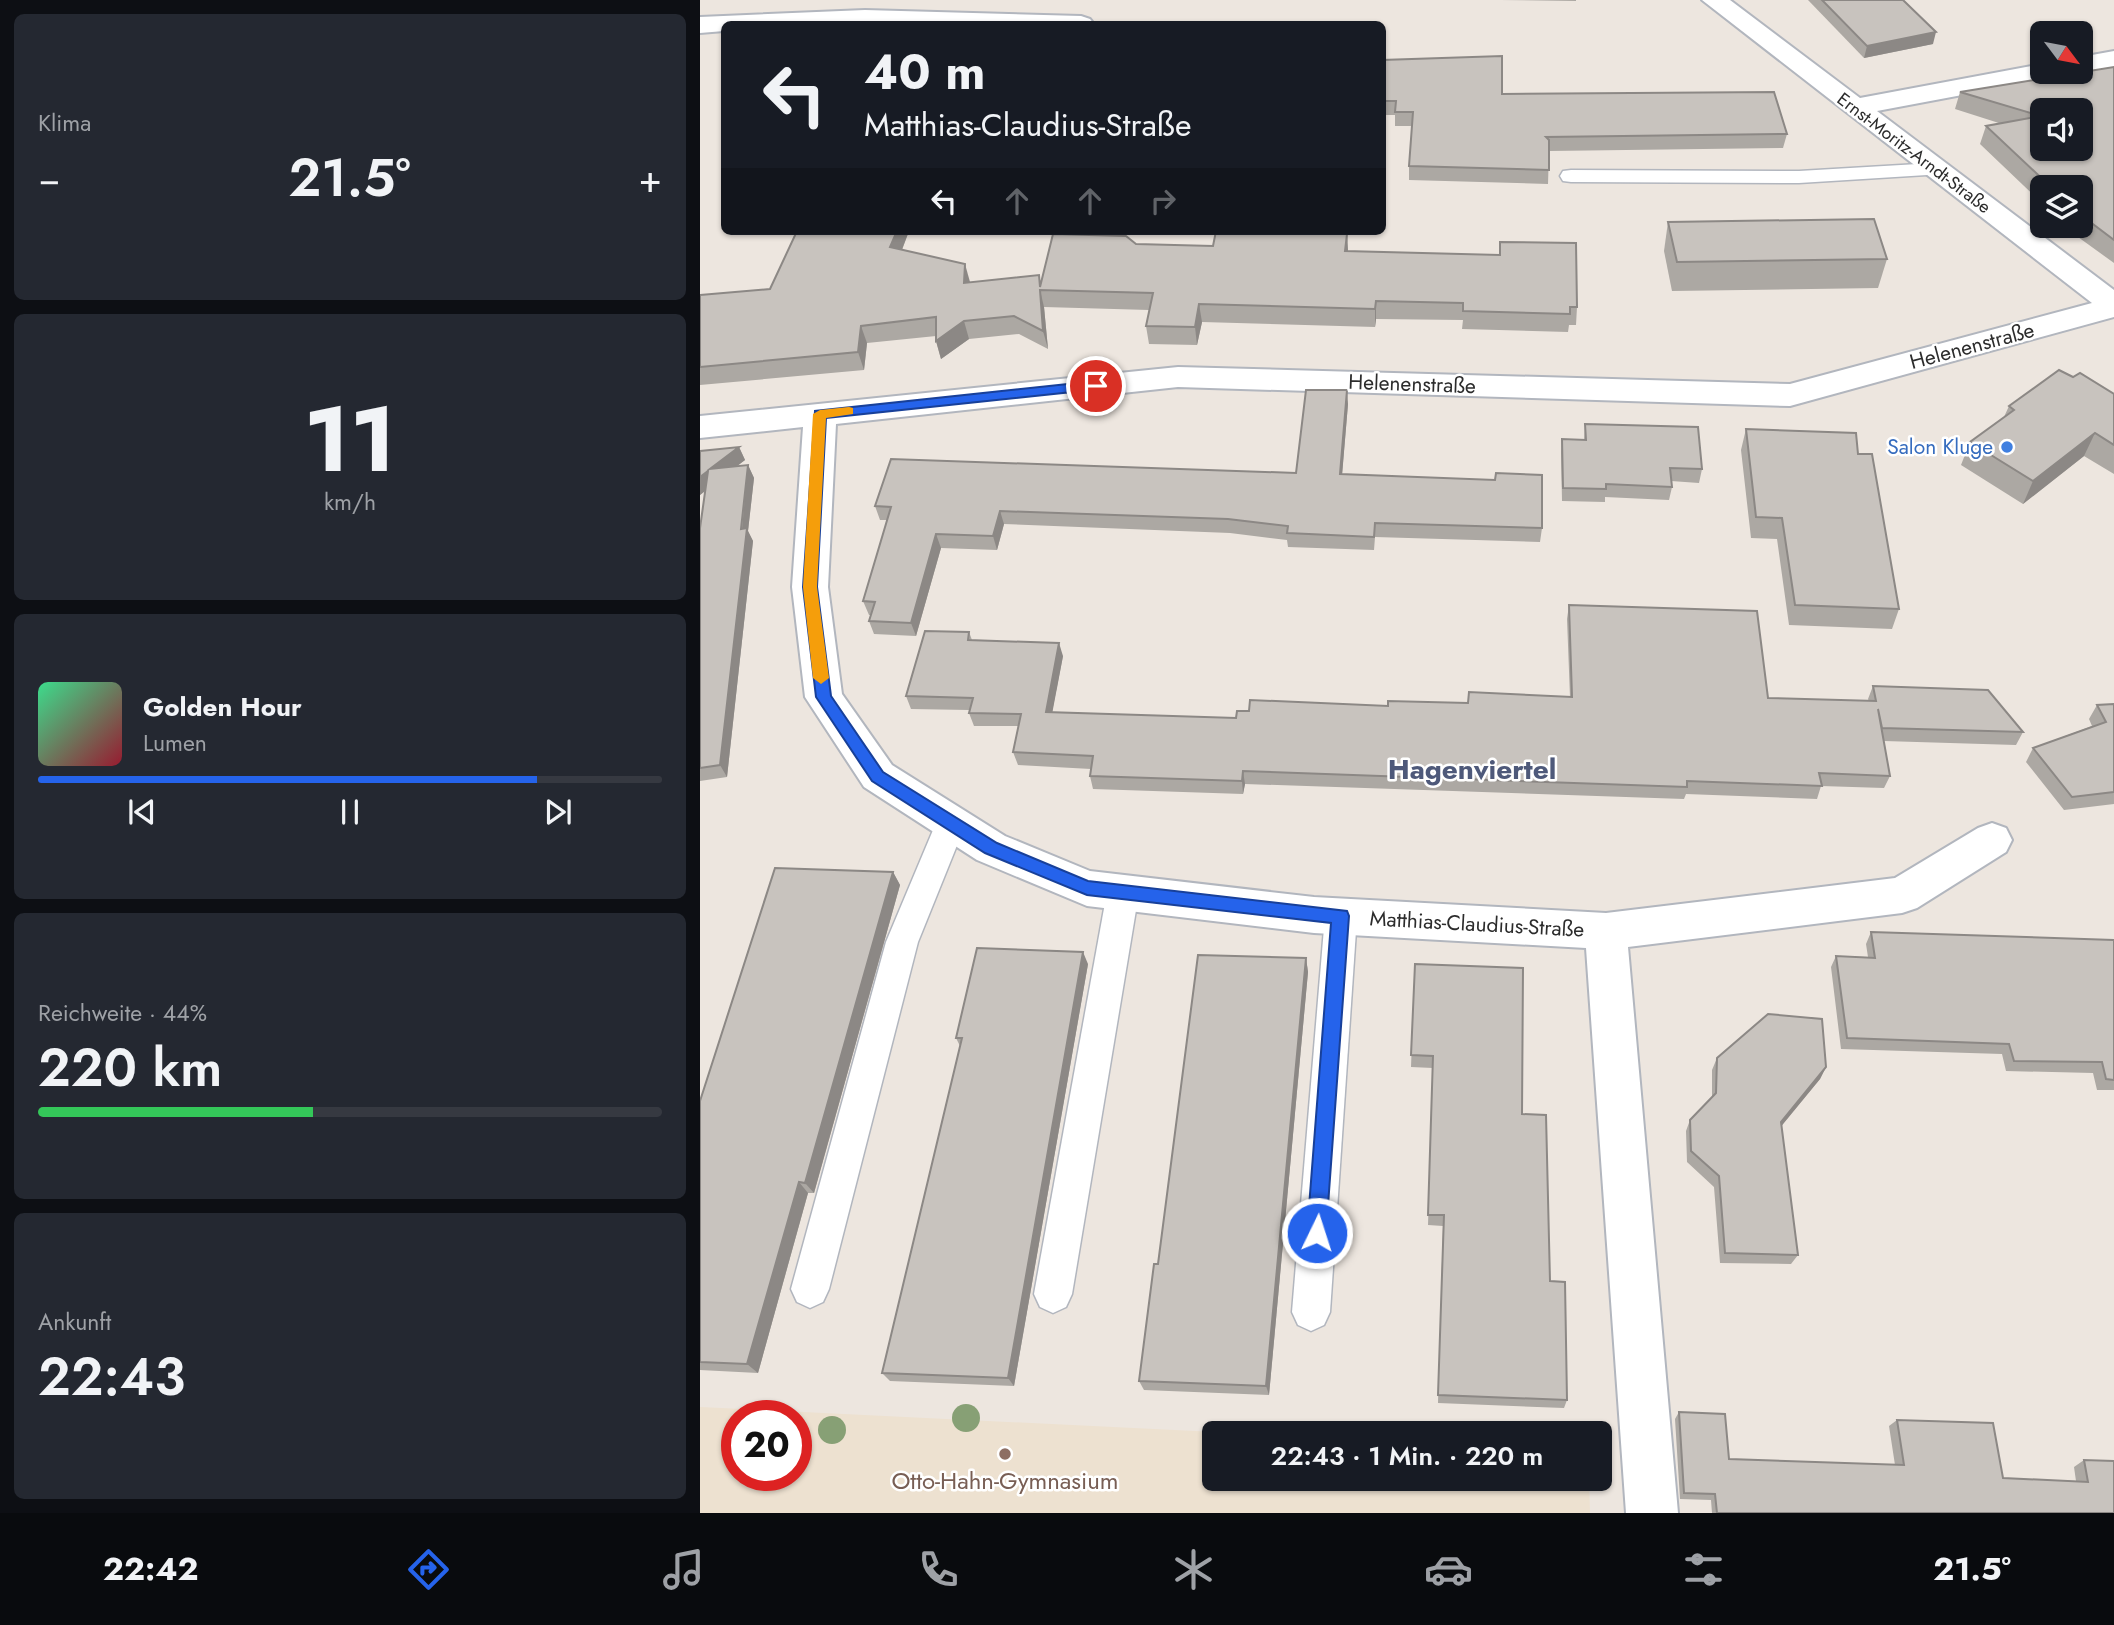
<!DOCTYPE html>
<html lang="de">
<meta charset="utf-8">
<style>
:root{--surface:#171b24;--page:#242831;--text:#f1f3f6;--muted:#9ea1a6;--line:#363941;--accent:#2563eb}
body{margin:0;font-family:Jost,sans-serif;background:var(--page);color:var(--text);height:100vh;display:flex;flex-direction:column;font-size:26px;white-space:nowrap}
*{box-sizing:border-box;margin:0}
p{font-size:23px;color:var(--muted)}
.icon{flex:none;width:38px;height:38px;fill:none;stroke:currentColor;stroke-width:2;stroke-linecap:round;stroke-linejoin:round}
.map{position:relative;flex:1;overflow:hidden}
.details{display:flex;flex-direction:column;gap:14px;padding:14px;background:#0d0f14;width:700px}
.details>*{flex:none}
.top-card{position:absolute;left:21px;top:21px;width:665px;height:214px;border-radius:10px;box-shadow:0 2px 5px #0004;background:#171b24;color:var(--text);overflow:hidden}
.needle{width:46px;rotate:122deg}
.controls{position:absolute;left:1330px;top:21px;display:grid;gap:14px}
.controls a{display:grid;place-items:center;width:63px;height:63px;border-radius:10px;background:var(--surface);box-shadow:0 2px 5px #0004;font-size:35px}
.speed{position:absolute;left:21px;top:1400px;display:flex;gap:14px;font-size:35px;font-weight:700;text-align:center}
.speed>*{display:grid;place-content:center;width:91px;height:91px;border-radius:50%;background:var(--surface);box-shadow:0 2px 5px #0004;line-height:1}
.speed .limit{border:10px solid #d22;background:#fff;color:#111}
.pin{position:absolute;display:grid;place-items:center;width:60px;height:60px;color:#fff;margin:-30px;border:4px solid #fff;border-radius:50%;box-shadow:0 2px 7px #0007}
.me{position:absolute;width:77px;margin:-38px;rotate:4deg;stroke-linejoin:round;filter:drop-shadow(0 0 5px #0008)}
.turn{display:flex;align-items:center;gap:24px;height:147px;padding:0 28px;font-size:32px}
.turn .icon{width:91px;height:91px;stroke-width:2.5}
.turn b{display:block;font-size:49px;line-height:60px}
.lanes{display:flex;align-items:center;height:66px;padding:0 28px;background:#0003;justify-content:center;gap:35px;direction:ltr}
.lanes .off{opacity:.35}
.big{font-size:52px;font-weight:600;line-height:1.1}
.details .tile{flex:1;display:flex;flex-direction:column;justify-content:center;gap:10px;min-width:0;padding:0 24px;border-radius:10px;background:var(--page)}
.details .dial{align-items:center;gap:0}
.dial b{font-size:91px;line-height:1}
.song{display:flex;align-items:center;gap:21px}
.cover{width:84px;height:84px;border-radius:10px;background:linear-gradient(135deg,hsl(150 70% 55%),hsl(350 70% 35%))}
.played{height:7px;border-radius:4px;background:linear-gradient(90deg,var(--accent) 80%,var(--line) 80%)}
.keys{display:flex;justify-content:space-around;direction:ltr}
.heat{display:flex;justify-content:space-between;align-items:center;font-size:38px;direction:ltr}
.charge{height:10px;border-radius:5px;background:linear-gradient(90deg,#34c759 44%,var(--line) 0)}
.trip{position:absolute;left:502px;top:1421px;width:410px;height:70px;border-radius:10px;background:var(--surface);box-shadow:0 2px 5px #0004;font-weight:600;line-height:70px;text-align:center}
.tabs{display:flex;height:112px;justify-content:space-around;align-items:center;background:#090b0e;color:var(--muted)}
.tabs .icon{width:49px;height:49px}
.tabs .on{color:var(--accent)}
.tabs b{font-size:32px;color:var(--text)}
main{display:flex;flex:1;min-height:0}
.map>svg:first-child{display:block}
.education{fill:#ede1d0;fill-rule:evenodd}
.lines{fill:none;stroke-linecap:round;stroke-linejoin:round}
.service-casing{stroke:#b2b6be;stroke-width:3}
.minor-casing{stroke:#b2b6be;stroke-width:4}
.service{fill:#fff;fill-rule:evenodd}
.minor{fill:#fff;fill-rule:evenodd}
.tree{fill:#87a075}
.wall{fill:#aca8a3}
.shaded-wall{fill:#8c8885}
.building{fill:#c8c3be;stroke:#8c8885;stroke-width:2;fill-rule:evenodd}
.route{fill:#2563eb;stroke:#184099;stroke-width:2}
.slow{fill:#f59e0b}
.shop-dot{fill:#3f7fe0;stroke:#fff;stroke-width:2.5}
.education-dot{fill:#8d6e63;stroke:#fff;stroke-width:2.5}
.labels{text-anchor:middle;dominant-baseline:central;stroke-width:5;stroke-linejoin:round;paint-order:stroke}
.far-street-label{font-size:18px;fill:#2c2c2c;stroke:#fff}
.street-label{font-size:21px;fill:#2c2c2c;stroke:#fff}
.shop-label{font-size:21px;fill:#366cbe;stroke:#fff;text-anchor:end}
.near-education-label{font-size:24px;fill:#785e54;stroke:#fff}
.district-label{font-size:28px;font-weight:bold;fill:#4e597a;stroke:#fff}
</style>
<main>
<section class="details">
<div class="tile"><p>Klima</p>
<div class="heat"><a>−</a><b class="big">21.5°</b><a>+</a></div>
</div>
<div class="tile dial"><b>11</b><p>km/h</p></div>
<div class="tile">
<div class="song"><i class="cover"></i><div><b>Golden Hour</b><p>Lumen</p></div></div>
<div class="played"></div>
<div class="keys"><svg class="icon" aria-label="previous" viewBox="0 0 24 24"><path d="M18 5L8 12l10 7zM5 5v14"/></svg><svg class="icon" aria-label="pause" viewBox="0 0 24 24"><path d="M8 5v14M16 5v14"/></svg><svg class="icon" aria-label="next" viewBox="0 0 24 24"><path d="M6 5l10 7-10 7zM19 5v14"/></svg></div>
</div>
<div class="tile"><p>Reichweite · 44%</p><b class="big">220 km</b><div class="charge"></div></div>
<div class="tile"><p>Ankunft</p><b class="big">22:43</b></div>
</section>
<div class="map">
<svg width="1414" height="1513" viewBox="0 0 1414 1513">
<rect width="100%" height="100%" fill="#ede6df"/>
<path class="education" d="M0 1407 536 1433H514V1479H889L890 1513H0ZM37 1416H96V1475H37Z"/>
<g class="lines">
<g class="service-casing">
<g id="service">
<path d="M1235 163 1243 164 1246 169 1243 174 1099 183 871 182 863 181 860 176 863 171 871 170 1099 171Z"/>
<path d="M251 810 262 814 266 823 218 942 129 1289 123 1302 110 1308 97 1302 91 1289 186 942 236 823 240 814Z"/>
<path d="M423 878 434 882 439 892 372 1294 366 1307 353 1313 340 1307 334 1294 407 892 412 882Z"/>
<path d="M641 902 652 906 657 916 630 1312 624 1325 611 1331 598 1325 592 1312 625 916 630 906Z"/>
</g>
</g>
<g class="minor-casing">
<g id="minor">
<path d="M1002 0H1030L1160 98 1342 64V72H1355L1351 78 1342 80 1177 111 1414 290V317L1090 406 478 387 136 424 128 587 142 694 192 765 305 836 390 871 614 897 906 913 1195 878 1278 828 1292 823 1306 828 1312 840 1306 852 1217 908 1202 913 928 947 978 1513H926L886 948 614 933 387 906 277 860 164 787 105 697 92 587 103 427 0 438V416L478 367 1090 384 1392 303Z"/>
<path d="M165 10 381 16 390 19 394 24H24V31L0 33V17Z"/>
<path d="M1414 51V67L1381 73 1377 72H1381V57Z"/>
</g>
</g>
<use href="#service" class="service"/>
<use href="#minor" class="minor"/>
</g>
<g class="tree">
<circle cx="266" cy="1418" r="14"/>
<circle cx="132" cy="1430" r="14"/>
</g>
<g class="wall">
<path d="M800 0H876V1Z"/>
<path d="M1108 0H1203L1233 44 1164 58Z"/>
<path d="M682 60 802 94 1087 134 1083 148 849 151 848 184 709 180V166L712 126H695V115H682Z"/>
<path d="M1414 67V263L1378 237 1366 226H1381V187H1342V203L1280 144 1286 126 1302 124 1255 109 1260 92Z"/>
<path d="M968 222 1187 259 1178 288 972 291 964 251Z"/>
<path d="M97 231H209L202 250 270 282 341 284 436 244 513 246 647 234 648 251 799 255 800 242 877 307 876 325H869L868 332 762 329 763 320 676 319 675 327 502 322 497 345 449 344 446 326 449 310 344 307 348 349 319 334 269 339 241 359 236 341V336L167 343 164 370 0 385V295L70 289Z"/>
<path d="M1373 377 1414 394V474L1384 456 1323 504 1261 465 1270 442 1304 417 1309 406Z"/>
<path d="M648 404 642 474 842 528 840 542 675 537 674 550 588 547 587 540 530 533 304 524 297 550 241 548 216 636 174 634 169 621 171 615H169L163 601 187 520H180L175 506 596 473Z"/>
<path d="M885 424 1002 469 999 483 971 481 972 487 969 500 905 497V502L862 501 861 452 862 439 884 440Z"/>
<path d="M1046 429 1158 454 1199 609 1192 629 1089 625 1077 539 1051 538 1041 450Z"/>
<path d="M39 447 45 460 36 466 48 465 54 478 48 531 53 541 27 777 0 781V528L5 491 0 495V451Z"/>
<path d="M869 605 1068 698 1169 701 1168 699 1173 686 1323 732 1316 745 1184 741 1190 776 1184 788 1121 786 1117 799 986 794 984 799 545 784 543 794 393 789 390 776 391 769 318 765 313 752 319 726H274L269 713V710L211 709 206 696 269 632 272 640 363 656 352 712 536 718 549 711 768 703 870 697 867 619Z"/>
<path d="M1414 704V804L1364 810 1326 762 1333 748 1392 726 1389 719 1397 705Z"/>
<path d="M193 872 200 885 114 1193H108L58 1373 0 1370V1101Z"/>
<path d="M1171 932 1414 940V1090H1397L1393 1073 1306 1071 1302 1054 1141 1049 1131 967 1136 956 1168 957 1166 944Z"/>
<path d="M606 958 608 972 569 1395 444 1390 439 1381 458 1264Z"/>
<path d="M388 964 314 1386 190 1381 182 1373 260 1046 256 1038Z"/>
<path d="M715 964 822 1114 850 1281 867 1400 864 1408 738 1403 743 1226 728 1225 733 1068 711 1067Z"/>
<path d="M1017 1058 1126 1067 1120 1079 1081 1126 1098 1255 1091 1264 1020 1263 1014 1187 987 1162 986 1131 990 1120 1012 1097V1070Z"/>
<path d="M979 1412 1029 1459 1195 1465 1189 1426 1197 1420 1303 1478 1376 1481 1374 1467 1384 1460 1414 1513H1012L1011 1500 980 1499 975 1419Z"/>
</g>
<g class="shaded-wall">
<path d="M1236 32 1233 44 1164 58 1167 46Z"/>
<path d="M197 231H209L196 265 190 247Z"/>
<path d="M647 234 648 251H645Z"/>
<path d="M265 264 270 282 264 283Z"/>
<path d="M340 290 344 307 348 349 343 331Z"/>
<path d="M676 301V319L675 327V309Z"/>
<path d="M499 304 502 322 497 345 495 327Z"/>
<path d="M264 321 269 339 241 359 236 341Z"/>
<path d="M161 326 167 343 164 370 158 352Z"/>
<path d="M647 390 648 404 641 488 640 474Z"/>
<path d="M1395 433 1384 456 1323 504 1333 481Z"/>
<path d="M39 447 45 460 17 482 10 469Z"/>
<path d="M48 465 54 478 48 531 53 541 27 777 20 765Z"/>
<path d="M8 471 15 483 0 495V477Z"/>
<path d="M300 511 304 524 297 550 293 536Z"/>
<path d="M236 534 241 548 216 636 211 623Z"/>
<path d="M359 643 363 656 350 725 346 712Z"/>
<path d="M543 771 545 784 543 794 542 781Z"/>
<path d="M193 872 200 885 114 1193 105 1183Z"/>
<path d="M383 952 388 964 314 1386 308 1378Z"/>
<path d="M606 958 608 972 569 1395 566 1386Z"/>
<path d="M1126 1067 1120 1079 1075 1134 1081 1122Z"/>
<path d="M99 1182 108 1193 58 1373 47 1364Z"/>
</g>
<g class="building">
<path d="M1122 0H1203L1236 32 1167 46Z"/>
<path d="M802 56V94L1074 92 1087 134 846 137 849 140V170L709 166 713 112H695L696 101H682V60Z"/>
<path d="M1414 67V240L1381 215V187H1351L1286 126 1341 116 1260 92ZM1342 110H1381V149H1342Z"/>
<path d="M1174 219 1187 259 977 262 968 222Z"/>
<path d="M97 231H197L190 247 265 264 264 283 339 275 340 287 353 234 426 236 436 244 513 246 516 231H563L647 234 645 251 800 255V242L876 243 877 307H870V314L763 311V303L676 301 675 309 499 304 495 327 446 326 453 293 340 290 343 331 314 316 264 321 236 341V317L161 326 158 352 0 367V295L70 289Z"/>
<path d="M1359 370 1373 377 1380 373 1414 394V445L1395 433 1333 481 1270 442 1314 410 1309 406Z"/>
<path d="M606 390H647L640 474 795 480 796 473 842 475V528L675 523 674 537 587 533 588 526 528 519 300 511 293 536 236 534 211 623 169 621 175 602 163 601 191 507 175 506 191 459 596 473Z"/>
<path d="M885 424 998 427 1002 469 970 468 972 487 906 484V489L863 488 862 439 886 440Z"/>
<path d="M1046 429 1156 433 1158 454H1172L1199 609 1095 605 1082 518 1056 517Z"/>
<path d="M39 447 10 469 48 465 41 529 47 528 20 765 0 768V528L8 471 0 477V451Z"/>
<path d="M869 605 1057 611 1068 698 1176 701 1173 686 1288 690 1323 732 1182 728 1178 709 1190 776 1119 773 1122 786 987 781V787L543 771 542 781 390 776 393 756 313 752 321 714 269 713 273 698 206 696 225 631 269 632 268 640 359 643 346 712 536 718 537 711H549L550 700 688 706V701L768 703 769 692 872 697Z"/>
<path d="M1414 704V792L1372 797 1333 748 1406 722 1397 705Z"/>
<path d="M75 868 193 872 105 1183 99 1182 47 1364 0 1362V1101Z"/>
<path d="M1171 932 1414 940V1080L1406 1079 1402 1062 1314 1061 1309 1044 1147 1038 1136 956 1175 958Z"/>
<path d="M277 948 383 952 308 1378 182 1373 262 1038H256Z"/>
<path d="M498 955 606 958 566 1386 439 1381 454 1264H458Z"/>
<path d="M715 964 823 968 822 1114 846 1115 850 1281 865 1282 867 1400 738 1395 744 1215H728L733 1056 711 1055Z"/>
<path d="M1068 1014 1122 1019 1126 1067 1081 1122 1098 1255 1025 1253 1019 1176 991 1151 990 1120 1016 1093 1017 1058Z"/>
<path d="M979 1412 1025 1414 1029 1459 1204 1465 1197 1420 1293 1423 1303 1478 1388 1482 1384 1460 1414 1461V1513H1017L1015 1494 984 1493Z"/>
</g>
<path class="route" d="M396 381 400 382V389L126 418 117 587 131 696 183 772 297 843 388 881 647 911 649 916 626 1233 623 1240 617 1243 610 1240 607 1233 631 923 387 895 285 853 172 781 116 697 103 587 115 411Z"/>
<path class="slow" d="M149 407 153 408V414L126 418 117 587 129 678 121 684 113 678 103 587 113 414 120 410Z"/>
<circle class="shop-dot" cx="1307" cy="447" r="7"/>
<circle class="education-dot" cx="305" cy="1454" r="7"/>
<g class="labels">
<g class="far-street-label">
<text transform="translate(1214 153) rotate(37)">Ernst-Moritz-Arndt-Straße</text>
</g>
<g class="street-label">
<text transform="translate(1272 346) rotate(-15)">Helenenstraße</text>
<text transform="translate(712 384) rotate(2)">Helenenstraße</text>
<text transform="translate(777 924) rotate(3)">Matthias-Claudius-Straße</text>
</g>
<g class="shop-label">
<text x="1293" y="447">Salon Kluge</text>
</g>
<g class="near-education-label">
<text x="305" y="1480">Otto-Hahn-Gymnasium</text>
</g>
<g class="district-label">
<text x="772" y="769">Hagenviertel</text>
</g>
</g>
</svg>
<div class="controls">
<a><svg class="needle" viewBox="-14 -14 28 28"><path d="M0-13l5 13h-10z" fill="#e53935"/><path d="M0 13l5-13h-10z" fill="#9ea1a6"/></svg></a>
<a><svg class="icon" aria-label="sound" viewBox="0 0 24 24"><path d="M4 9h4l5-4v14l-5-4H4zM17 9q2 3 0 6"/></svg></a>
<a><svg class="icon" aria-label="layers" viewBox="0 0 24 24"><path d="M12 4l9 5-9 5-9-5zM3 14l9 5 9-5"/></svg></a>
</div>
<div class="speed"><div class="limit">20</div></div>
<div class="pin" style="left:396px;top:386px;background:#d93025"><svg class="icon" aria-label="arrive" viewBox="0 0 24 24"><path d="M6 21V4h12l-3 4 3 4H6"/></svg></div>
<svg class="me" style="left:617px;top:1233px" viewBox="-20 -20 40 40"><circle r="17" fill="#2563eb" stroke="#fff" stroke-width="3"/><path d="M0-11L8 9 0 5-8 9z" fill="#fff"/></svg>
<div class="trip">22:43 · 1 Min. · 220 m</div>
<div class="top-card">
<div class="turn"><svg class="icon" aria-label="left" viewBox="0 0 24 24"><path d="M17 20v-9H6M10 6l-5 5 5 5"/></svg><div><b>40 m</b>Matthias-Claudius-Straße</div></div>
<div class="lanes"><svg class="icon" aria-label="left" viewBox="0 0 24 24"><path d="M17 20v-9H6M10 6l-5 5 5 5"/></svg><svg class="icon off" aria-label="ahead" viewBox="0 0 24 24"><path d="M12 20V5M6 11l6-6 6 6"/></svg><svg class="icon off" aria-label="ahead" viewBox="0 0 24 24"><path d="M12 20V5M6 11l6-6 6 6"/></svg><svg class="icon off" aria-label="right" viewBox="0 0 24 24"><path d="M7 20v-9h11M14 6l5 5-5 5"/></svg></div>
</div>
</div>
</main>
<nav class="tabs">
<b>22:42</b>
<svg class="icon on" aria-label="directions" viewBox="0 0 24 24"><path d="M12 3l9 9-9 9-9-9zM9 14v-3h6M13 9l2 2-2 2"/></svg>
<svg class="icon" aria-label="music" viewBox="0 0 24 24"><path d="M9 18V5l10-2v13"/><circle cx="6" cy="18" r="3"/><circle cx="16" cy="16" r="3"/></svg>
<svg class="icon" aria-label="phone" viewBox="0 0 24 24"><path d="M5 4h4l2 5-3 2q2 4 5 5l2-3 5 2v4C11 20 4 13 5 4z"/></svg>
<svg class="icon" aria-label="climate" viewBox="0 0 24 24"><path d="M12 3v18M4 7l16 10M4 17L20 7"/></svg>
<svg class="icon" aria-label="car" viewBox="0 0 24 24"><path d="M5 17H2v-5l4-1 3-4h7l3 4 3 1v5h-3M9 17h6M6 11h13"/><circle cx="7" cy="17" r="2"/><circle cx="17" cy="17" r="2"/></svg>
<svg class="icon" aria-label="filters" viewBox="0 0 24 24"><path d="M4 7h16M4 17h16"/><circle cx="9" cy="7" r="2"/><circle cx="15" cy="17" r="2"/></svg>
<b>21.5°</b>
</nav>
